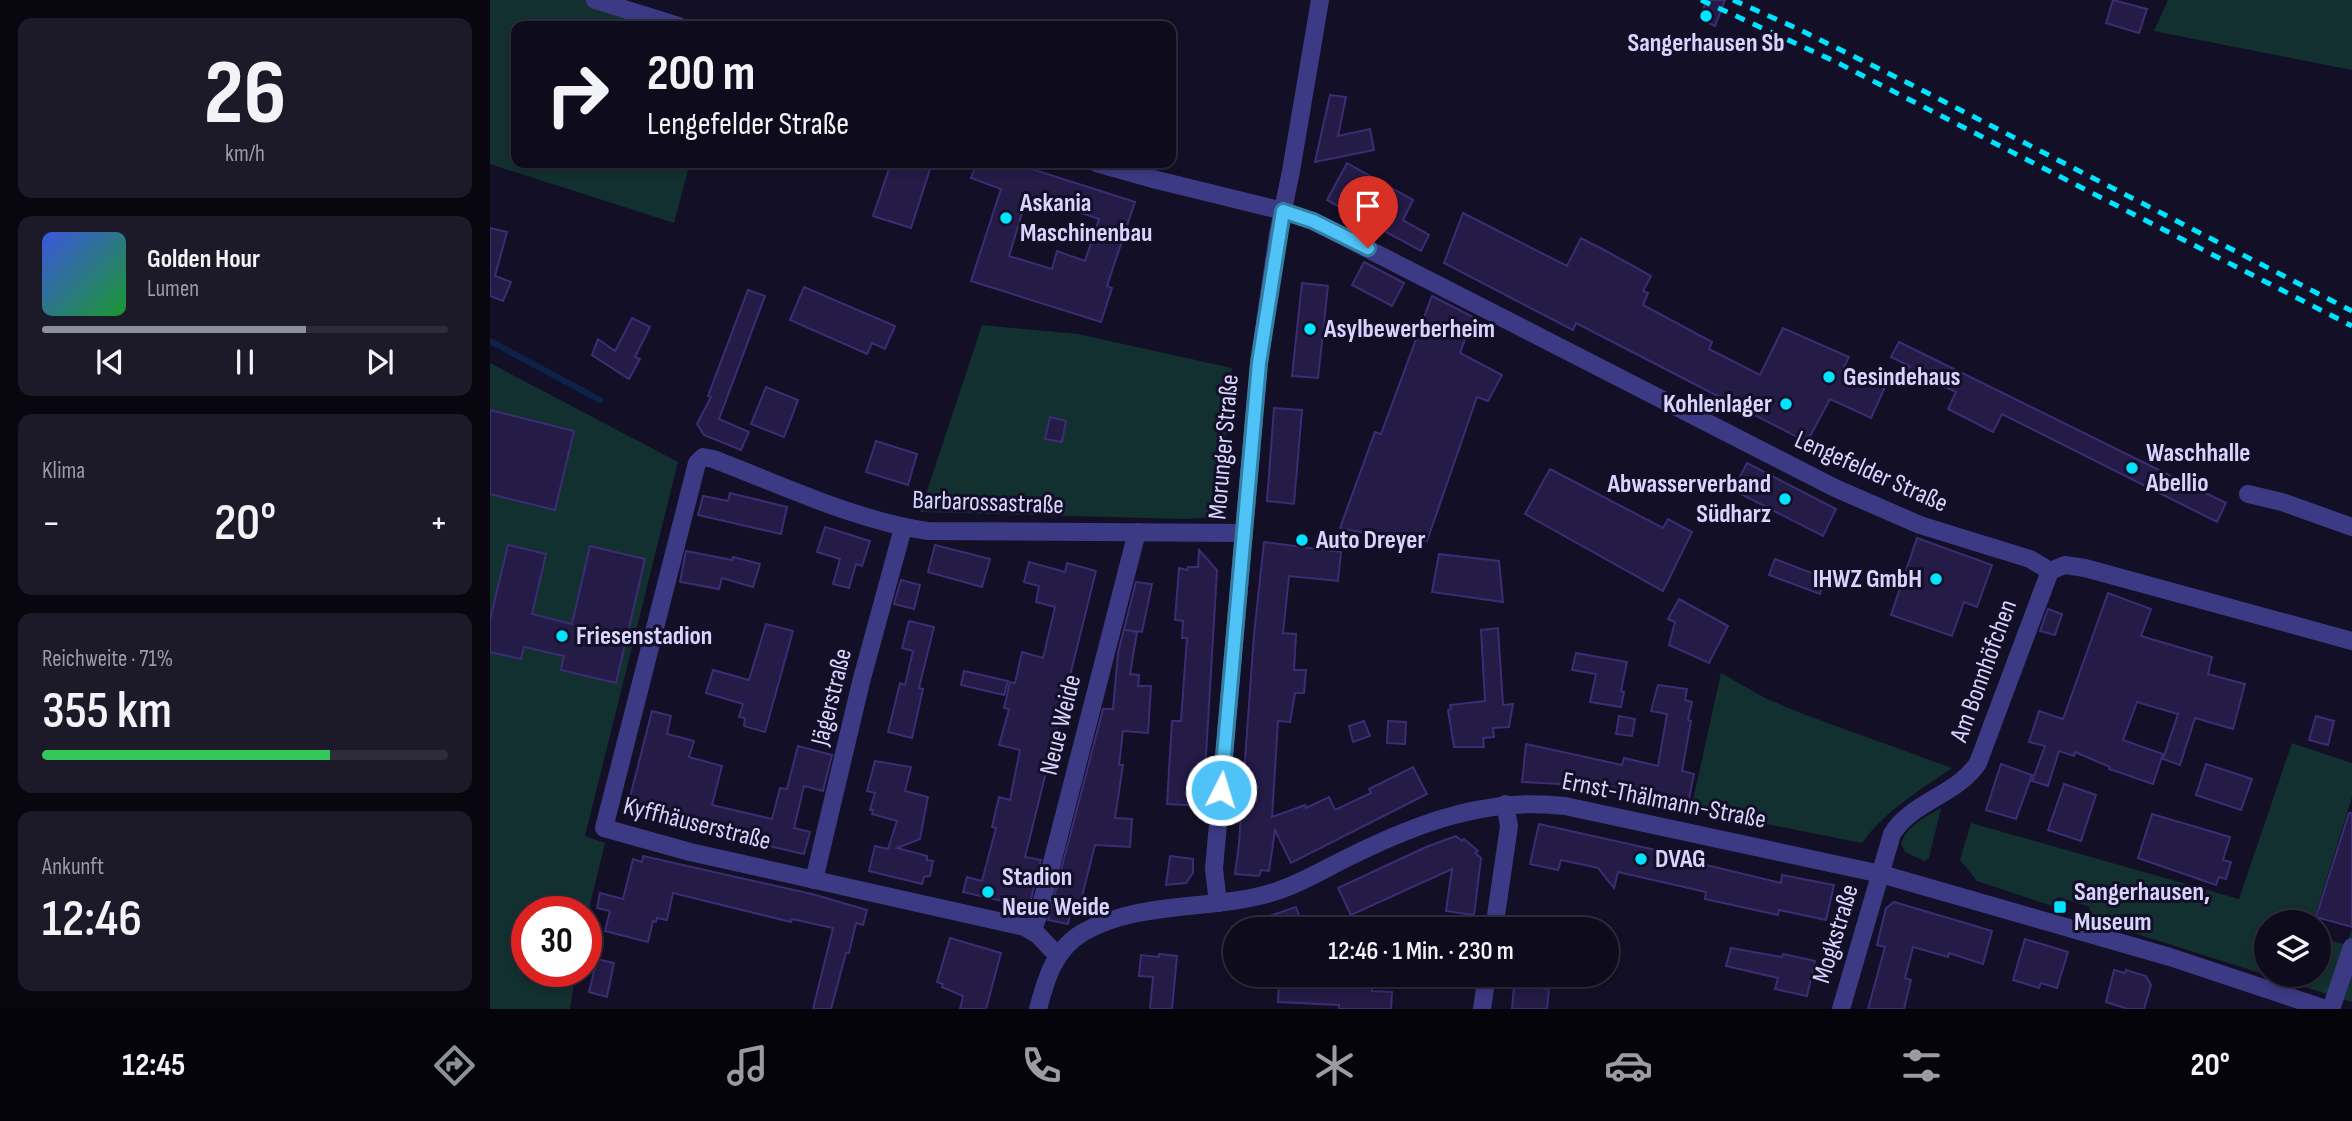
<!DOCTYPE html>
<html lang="de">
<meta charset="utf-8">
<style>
:root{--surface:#0e0b1c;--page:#1c1929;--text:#f1f3f6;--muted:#9b9ba3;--line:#2e2b3b;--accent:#8c9099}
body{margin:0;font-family:"Sofia Sans Condensed",sans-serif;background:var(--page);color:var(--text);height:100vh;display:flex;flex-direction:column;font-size:26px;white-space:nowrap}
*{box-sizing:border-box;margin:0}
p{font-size:23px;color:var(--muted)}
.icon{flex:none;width:38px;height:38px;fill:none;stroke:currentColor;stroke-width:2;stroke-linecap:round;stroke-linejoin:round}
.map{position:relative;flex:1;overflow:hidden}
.panel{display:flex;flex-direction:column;gap:18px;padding:18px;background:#08060f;width:490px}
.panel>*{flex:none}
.banner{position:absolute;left:21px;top:21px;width:665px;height:147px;border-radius:14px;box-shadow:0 4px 10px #0003,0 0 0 2px var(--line);background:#0e0b1c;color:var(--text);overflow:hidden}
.fabs{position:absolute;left:1764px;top:910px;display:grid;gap:14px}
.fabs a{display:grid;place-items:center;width:77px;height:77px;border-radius:50%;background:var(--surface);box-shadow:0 4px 10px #0003,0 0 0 2px var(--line);font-size:35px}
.speed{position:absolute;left:21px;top:896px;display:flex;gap:14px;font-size:35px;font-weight:700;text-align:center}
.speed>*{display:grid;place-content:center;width:91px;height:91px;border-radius:50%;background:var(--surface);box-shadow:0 4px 10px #0003,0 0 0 2px var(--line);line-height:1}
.speed .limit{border:10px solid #d22;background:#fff;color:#111}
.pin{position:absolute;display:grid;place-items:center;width:60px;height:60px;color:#fff;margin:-72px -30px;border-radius:50% 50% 50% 0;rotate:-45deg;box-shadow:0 0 7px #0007}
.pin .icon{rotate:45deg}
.me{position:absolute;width:77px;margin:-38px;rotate:5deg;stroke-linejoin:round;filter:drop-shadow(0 0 5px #0008)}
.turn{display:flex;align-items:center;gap:24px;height:147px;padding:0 21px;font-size:32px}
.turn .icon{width:91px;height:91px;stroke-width:2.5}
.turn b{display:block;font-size:49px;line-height:60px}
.big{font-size:52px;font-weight:600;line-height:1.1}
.panel .card{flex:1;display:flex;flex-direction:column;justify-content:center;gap:10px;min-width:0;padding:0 24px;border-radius:14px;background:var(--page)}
.panel .dial{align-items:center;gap:0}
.dial b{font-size:91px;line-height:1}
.song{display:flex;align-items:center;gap:21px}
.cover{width:84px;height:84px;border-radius:10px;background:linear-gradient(135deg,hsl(230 70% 55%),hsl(130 70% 35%))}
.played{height:7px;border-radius:4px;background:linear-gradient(90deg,var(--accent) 65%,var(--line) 65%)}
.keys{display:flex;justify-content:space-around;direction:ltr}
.heat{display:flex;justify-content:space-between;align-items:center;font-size:38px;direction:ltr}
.charge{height:10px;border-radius:5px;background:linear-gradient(90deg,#34c759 71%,var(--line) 0)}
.trip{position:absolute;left:733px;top:917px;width:396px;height:70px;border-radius:35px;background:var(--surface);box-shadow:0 4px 10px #0003,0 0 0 2px var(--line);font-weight:600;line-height:70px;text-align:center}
.dock{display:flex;height:112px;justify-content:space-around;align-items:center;background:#06040b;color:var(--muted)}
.dock .icon{width:49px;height:49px}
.dock .on{color:var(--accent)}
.dock b{font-size:32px;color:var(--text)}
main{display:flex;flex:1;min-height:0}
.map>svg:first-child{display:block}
.green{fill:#12302f}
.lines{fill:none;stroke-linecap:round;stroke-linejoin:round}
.stream{stroke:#0c2248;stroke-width:6}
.building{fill:#241b47;stroke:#3b2d73;stroke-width:2;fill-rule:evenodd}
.minor{stroke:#3d3a85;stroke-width:18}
.tertiary{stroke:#3d3a85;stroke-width:18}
.rail{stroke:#00e5ff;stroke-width:5;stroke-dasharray:10 9;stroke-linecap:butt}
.route-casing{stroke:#337fa1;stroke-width:18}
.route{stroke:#4fc3f7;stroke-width:12}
.poi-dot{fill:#00e5ff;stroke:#130f26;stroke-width:2.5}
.labels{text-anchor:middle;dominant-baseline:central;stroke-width:6;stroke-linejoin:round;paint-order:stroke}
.poi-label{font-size:26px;font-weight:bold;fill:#d9d4ff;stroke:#130f26;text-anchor:start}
.street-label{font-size:26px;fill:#d9d4ff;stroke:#130f26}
</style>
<main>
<section class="panel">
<div class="card dial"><b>26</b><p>km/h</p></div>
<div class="card">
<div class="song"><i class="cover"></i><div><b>Golden Hour</b><p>Lumen</p></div></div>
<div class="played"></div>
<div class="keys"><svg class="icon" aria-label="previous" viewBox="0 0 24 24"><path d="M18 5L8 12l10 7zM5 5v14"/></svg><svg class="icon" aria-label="pause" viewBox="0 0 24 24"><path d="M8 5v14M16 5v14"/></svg><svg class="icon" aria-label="next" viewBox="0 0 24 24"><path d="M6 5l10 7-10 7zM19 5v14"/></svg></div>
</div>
<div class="card"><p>Klima</p>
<div class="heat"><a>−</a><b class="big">20°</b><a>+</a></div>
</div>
<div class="card"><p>Reichweite · 71%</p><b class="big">355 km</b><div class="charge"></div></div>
<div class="card"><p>Ankunft</p><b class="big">12:46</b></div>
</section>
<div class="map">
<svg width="1862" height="1009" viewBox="0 0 1862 1009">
<rect width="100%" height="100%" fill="#130f26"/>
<g class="green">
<path d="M0 0H103L160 26H26V163H200L184 223 0 164Z"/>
<path d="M1678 0H1862V70L1664 31Z"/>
<path d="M492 325 588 334 742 368 729 517 695 519 430 512Z"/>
<path d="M0 363 188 462 95 836 115 843 96 921V912H37V971H86L80 1009H0Z"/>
<path d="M1231 673 1275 698 1313 714 1462 768C1429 791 1396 810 1372 843L1201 809Z"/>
<path d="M1802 743 1862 763V797L1823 922H1776V975L1597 918 1600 907 1568 897 1565 907 1487 881 1470 860 1481 823 1749 899Z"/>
<path d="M1451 808 1439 858 1434 861 1415 852 1411 843C1418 825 1435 817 1451 808Z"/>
<path d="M1862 928V1002L1777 975H1829V937L1857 945Z"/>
</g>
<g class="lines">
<path class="stream" d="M0 341 110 400"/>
</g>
<g class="building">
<path d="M1217 0H1235L1225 26 1209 19Z"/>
<path d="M1623 0 1657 9 1649 33 1616 23Z"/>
<path d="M840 95 856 97 848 136 880 129 884 150 825 162Z"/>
<path d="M401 163H442L421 228 383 216Z"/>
<path d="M487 163H523L645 202 617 286 622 288 611 322 481 281 511 189 481 178ZM536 200 565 212 568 205 609 219 595 261 567 251 562 269 519 256Z"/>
<path d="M857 163 923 200 913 220 939 235 931 251 837 200Z"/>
<path d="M973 213 1077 266 1091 238 1116 251 1161 276 1153 291 1158 293 1153 305 1222 342 1219 349 1270 375 1293 328 1359 357 1354 367 1395 387 1381 418 1340 399 1317 442 1086 323 1083 330 954 263Z"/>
<path d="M0 228 17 232 5 276 21 282 13 301 0 296Z"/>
<path d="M874 262 914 283 902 306 862 285Z"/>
<path d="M812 283 838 286 828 378 802 376Z"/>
<path d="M314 287 405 326 395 349 382 343 377 354 300 320Z"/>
<path d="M258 290 275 296 229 419 259 432 251 450 214 435 207 424 221 397 218 396Z"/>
<path d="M942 296 983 317 970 353 1012 375 998 401 987 397 937 541 904 539 850 528 885 432 891 434Z"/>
<path d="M142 318 160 327 145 357 150 359 139 379 102 355 108 339 125 351Z"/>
<path d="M1409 342 1736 503 1727 522 1512 414 1503 432 1458 409 1466 392 1418 370 1420 366 1401 357Z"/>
<path d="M276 387 308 400 294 437 261 424Z"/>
<path d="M784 408 812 410 804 504 777 501Z"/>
<path d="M0 410 84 431 65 510 0 494Z"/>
<path d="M560 417 576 421 572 442 555 439Z"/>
<path d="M386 441 427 454 418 485 376 472Z"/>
<path d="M1257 463 1346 509 1333 536 1243 490Z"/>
<path d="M1060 469 1173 528 1178 519 1202 532 1173 591 1035 514Z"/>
<path d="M240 493 297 507 291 534 208 515 213 496 238 501Z"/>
<path d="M335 527 380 541 372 566 366 564 359 588 343 584 350 559 327 552Z"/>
<path d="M1427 538 1502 565 1487 607 1474 602 1462 636 1401 615Z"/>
<path d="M774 542 851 552 848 581 799 576 793 633 806 634 804 670H816L814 693H805L800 722 788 721 782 817 815 805 816 808 839 797 845 810 881 793 879 789 923 767 937 794 801 863 785 830 779 871 771 870 769 876 745 874 749 844 764 635Z"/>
<path d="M18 545 56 554 42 614 82 624 100 546 155 559 126 683 71 670 74 656 34 647 31 659 0 652V620Z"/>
<path d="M445 545 500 559 492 587 438 572Z"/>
<path d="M709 550 727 570 713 806 677 804 682 721H691L697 638H692L693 621 685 620 689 568 697 570 698 567H708Z"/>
<path d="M196 551 242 560 243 557 270 564 263 587 232 578 229 589 190 582Z"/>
<path d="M949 554 1009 561 1013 602 942 592Z"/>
<path d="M1285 559 1335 578 1330 594 1279 575Z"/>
<path d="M539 562 575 572 577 563 606 571 535 857 551 860 539 907 473 892 477 877 492 881 506 828 502 827 509 797 520 800 530 750 509 745 519 709 514 708 520 682 525 683 532 652 553 658 565 607 546 602 549 586 534 582Z"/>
<path d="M411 580 430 585 424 609 404 604Z"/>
<path d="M646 582 662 584 652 632 635 630 647 632 640 674 649 675 648 686H661L658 733 633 731 629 765H633L625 818 642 819 640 847 605 845 589 908 581 910 578 924 558 920 613 709H623L628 653Z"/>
<path d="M1618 593 1661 609 1651 636 1722 657 1718 674 1755 684 1743 729 1705 718 1690 765 1673 759 1688 714 1647 702 1633 740 1673 754 1663 784 1619 769 1620 767 1585 752 1584 756 1569 751 1558 786 1542 781 1555 746 1539 742 1549 711 1573 719Z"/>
<path d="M1189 599 1238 626 1219 663 1179 645 1185 622 1178 619Z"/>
<path d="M1558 609 1572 614 1565 635 1550 631Z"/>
<path d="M419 621 444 627 429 688 433 689 422 738 398 732 410 683 415 685 423 651 412 648Z"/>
<path d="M276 624 303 631 275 732 254 726 255 718 249 717 253 704 216 693 223 670 259 680Z"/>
<path d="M1008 628 1013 705 1023 704 1019 727 1003 728 1004 737 993 738 994 747H964L958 710 961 709 960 705 995 701 991 630Z"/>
<path d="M1086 653 1137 662 1131 691 1134 692 1131 707 1100 702 1106 674 1082 670Z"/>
<path d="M474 671 518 681 514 695 471 685Z"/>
<path d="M1168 685 1197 689 1195 700 1202 702 1198 720 1201 721 1192 771 1204 774 1197 809 1070 784 1032 782 1036 744 1132 765 1134 758 1168 766 1177 714 1161 711Z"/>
<path d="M162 711 181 716 177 734 204 741 199 757 232 766 222 805 282 819 290 788 297 789 308 746 342 755 333 791 314 786 304 828 320 832 314 854 190 826 145 814 146 812 137 809Z"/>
<path d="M1129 716 1145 719 1142 736 1126 734Z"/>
<path d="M1826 716 1844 721 1838 745 1819 740Z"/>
<path d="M874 721 880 736 863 742 859 726Z"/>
<path d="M898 721 916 722 915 744 897 743Z"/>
<path d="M385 761 421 767 415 791 438 797 430 839 407 848 437 856V860L443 861 440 876 434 877 432 884 379 871 385 846 398 849 407 821 382 814 383 810H380L385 793 377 791Z"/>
<path d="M1511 764 1542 775 1526 819 1496 810Z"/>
<path d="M1716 764 1762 779 1751 810 1706 795Z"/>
<path d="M1574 784 1606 795 1591 841 1558 830Z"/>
<path d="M1859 813H1862V927L1826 917Z"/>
<path d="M1662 814 1740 837 1733 860 1741 862 1736 879 1729 877 1726 885 1648 858Z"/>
<path d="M1049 824 1197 857V854L1213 856 1212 864 1291 883 1292 875 1344 885 1336 920 1289 910 1288 915 1215 899 1216 892 1128 872 1124 888 1108 868 1071 860 1068 870 1040 864Z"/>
<path d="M966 836 972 841 974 839 988 851 985 853 991 858 984 915 956 911 962 869 861 915 848 888 936 847Z"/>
<path d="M153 856 322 894 377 910 373 925 366 923 359 953H356L341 1009H323L343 928 302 919 301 922 183 893 177 920 167 918 166 922 163 921 158 942 115 931 120 911 107 908 110 893 133 899 143 859 152 862Z"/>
<path d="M680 856 703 859V873L696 883 676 885Z"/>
<path d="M1404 902 1502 931 1493 964 1459 953 1458 957 1423 947 1415 978 1421 980 1414 1009H1378L1395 947 1387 945 1396 908Z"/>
<path d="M806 907 814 929H748L747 927Z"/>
<path d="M460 938 511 953 496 1009H470L473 996 452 987 453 984 447 982Z"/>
<path d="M1535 939 1578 952 1567 988 1551 983 1549 988 1523 980Z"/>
<path d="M1241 948 1292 957 1293 954 1325 961 1317 996 1285 989 1288 978 1236 966Z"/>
<path d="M669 954 687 956 682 1009H660L663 977 649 976 651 955 669 957Z"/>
<path d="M107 959 124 963 117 997 99 992Z"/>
<path d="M1624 970 1635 973 1636 970 1656 976 1661 985 1654 1009H1638L1616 1002Z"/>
<path d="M822 975 881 978 882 991 902 992 901 1009H849V1005L788 1002 789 982H822Z"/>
<path d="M1024 985 1059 989 1057 1009H1022Z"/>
</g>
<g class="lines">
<g class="minor">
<path d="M105 0 189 26"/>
<path d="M606 163 667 180 793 211 823 221 1345 488 1430 525 1540 559 1560 571"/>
<path d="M1758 494 1792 502 1862 527"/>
<path d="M1560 571 1575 565 1595 568 1862 641"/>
<path d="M324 880 371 682 413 528"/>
<path d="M728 903 724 869 769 363 788 234 801 171 830 0"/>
<path d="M1004 929 1019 826 1015 804"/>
<path d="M543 930 549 913 647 532"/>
<path d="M568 956 548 935 535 927 200 852 114 828 207 463 213 457 223 459C292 485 366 521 438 531L753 533"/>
<path d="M992 1009 997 975"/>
<path d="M1351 1009 1402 834C1421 802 1467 795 1488 763L1560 571"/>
<path d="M1841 1009 1862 947"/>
</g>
<path class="tertiary" d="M548 1009C556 979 564 950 592 933 649 900 723 911 784 892 811 884 836 868 861 856 930 822 998 797 1075 806L1391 874 1680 957 1836 1009"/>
<g class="rail">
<path d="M1211 0 1344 61 1862 326"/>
<path d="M1243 0 1306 28 1416 82 1862 311"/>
</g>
</g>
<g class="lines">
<g class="route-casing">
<path id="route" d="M731 790 769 363 793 211 823 221 878 248"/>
</g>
<use href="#route" class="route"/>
</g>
<g class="poi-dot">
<circle cx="1216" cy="16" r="7"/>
<circle cx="516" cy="218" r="7"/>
<circle cx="820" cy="329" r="7"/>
<circle cx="1339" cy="377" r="7"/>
<circle cx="1296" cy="404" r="7"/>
<circle cx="1642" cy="468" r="7"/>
<circle cx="1295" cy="499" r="7"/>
<circle cx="812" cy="540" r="7"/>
<circle cx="1446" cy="579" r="7"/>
<circle cx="72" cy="636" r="7"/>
<circle cx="1151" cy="859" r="7"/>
<circle cx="498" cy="892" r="7"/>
<rect x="1563" y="900" width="14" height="14" rx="3.5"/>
</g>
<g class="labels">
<g class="poi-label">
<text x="1216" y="43" text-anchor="middle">Sangerhausen Sb</text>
<text x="530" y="203">Askania<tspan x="530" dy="30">Maschinenbau</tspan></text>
<text x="834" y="329">Asylbewerberheim</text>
<text x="1353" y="377">Gesindehaus</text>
<text x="1282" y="404" text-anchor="end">Kohlenlager</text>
<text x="1656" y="453">Waschhalle<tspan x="1656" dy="30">Abellio</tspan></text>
<text x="1281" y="484" text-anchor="end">Abwasserverband<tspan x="1281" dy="30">Südharz</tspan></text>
<text x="826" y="540">Auto Dreyer</text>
<text x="1432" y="579" text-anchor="end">IHWZ GmbH</text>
<text x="86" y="636">Friesenstadion</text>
<text x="1165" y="859">DVAG</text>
<text x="512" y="877">Stadion<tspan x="512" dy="30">Neue Weide</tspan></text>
<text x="1584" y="892">Sangerhausen,<tspan x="1584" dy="30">Museum</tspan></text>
</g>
<g class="street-label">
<text transform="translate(734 447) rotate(-85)">Morunger Straße</text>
<text transform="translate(1381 472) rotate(24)">Lengefelder Straße</text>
<text transform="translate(498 503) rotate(2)">Barbarossastraße</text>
<text transform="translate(1494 671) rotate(-70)">Am Bonnhöfchen</text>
<text transform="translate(342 697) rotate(-76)">Jägerstraße</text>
<text transform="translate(571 725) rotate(-76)">Neue Weide</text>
<text transform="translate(1174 801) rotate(11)">Ernst-Thälmann-Straße</text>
<text transform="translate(207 824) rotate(14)">Kyffhäuserstraße</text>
<text transform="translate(1346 934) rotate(-73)">Mogkstraße</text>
</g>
</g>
</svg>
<div class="fabs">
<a><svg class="icon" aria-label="layers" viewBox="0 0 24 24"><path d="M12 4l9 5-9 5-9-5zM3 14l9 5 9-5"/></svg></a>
</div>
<div class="speed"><div class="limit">30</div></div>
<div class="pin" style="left:878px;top:248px;background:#d93025"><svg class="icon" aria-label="arrive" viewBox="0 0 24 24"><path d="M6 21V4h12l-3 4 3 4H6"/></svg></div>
<svg class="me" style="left:731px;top:790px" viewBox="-20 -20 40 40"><circle r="17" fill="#4fc3f7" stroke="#fff" stroke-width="3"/><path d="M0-11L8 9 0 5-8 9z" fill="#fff"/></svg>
<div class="trip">12:46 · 1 Min. · 230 m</div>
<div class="banner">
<div class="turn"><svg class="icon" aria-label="right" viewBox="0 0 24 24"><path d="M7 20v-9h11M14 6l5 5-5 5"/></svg><div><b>200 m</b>Lengefelder Straße</div></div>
</div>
</div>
</main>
<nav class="dock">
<b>12:45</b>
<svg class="icon on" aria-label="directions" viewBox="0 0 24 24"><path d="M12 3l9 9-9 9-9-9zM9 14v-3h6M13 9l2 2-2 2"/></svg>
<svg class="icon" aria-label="music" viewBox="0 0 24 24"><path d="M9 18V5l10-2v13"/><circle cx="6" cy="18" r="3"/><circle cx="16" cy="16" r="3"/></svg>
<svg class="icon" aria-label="phone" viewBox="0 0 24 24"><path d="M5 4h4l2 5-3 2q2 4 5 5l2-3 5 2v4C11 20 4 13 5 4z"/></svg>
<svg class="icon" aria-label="climate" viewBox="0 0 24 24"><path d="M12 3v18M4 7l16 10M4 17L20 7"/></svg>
<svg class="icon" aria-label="car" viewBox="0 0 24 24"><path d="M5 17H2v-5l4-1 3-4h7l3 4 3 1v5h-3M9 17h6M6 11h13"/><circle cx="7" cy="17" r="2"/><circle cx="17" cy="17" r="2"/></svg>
<svg class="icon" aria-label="filters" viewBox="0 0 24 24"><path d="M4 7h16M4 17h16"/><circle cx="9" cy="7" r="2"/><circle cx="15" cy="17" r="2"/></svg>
<b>20°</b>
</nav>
